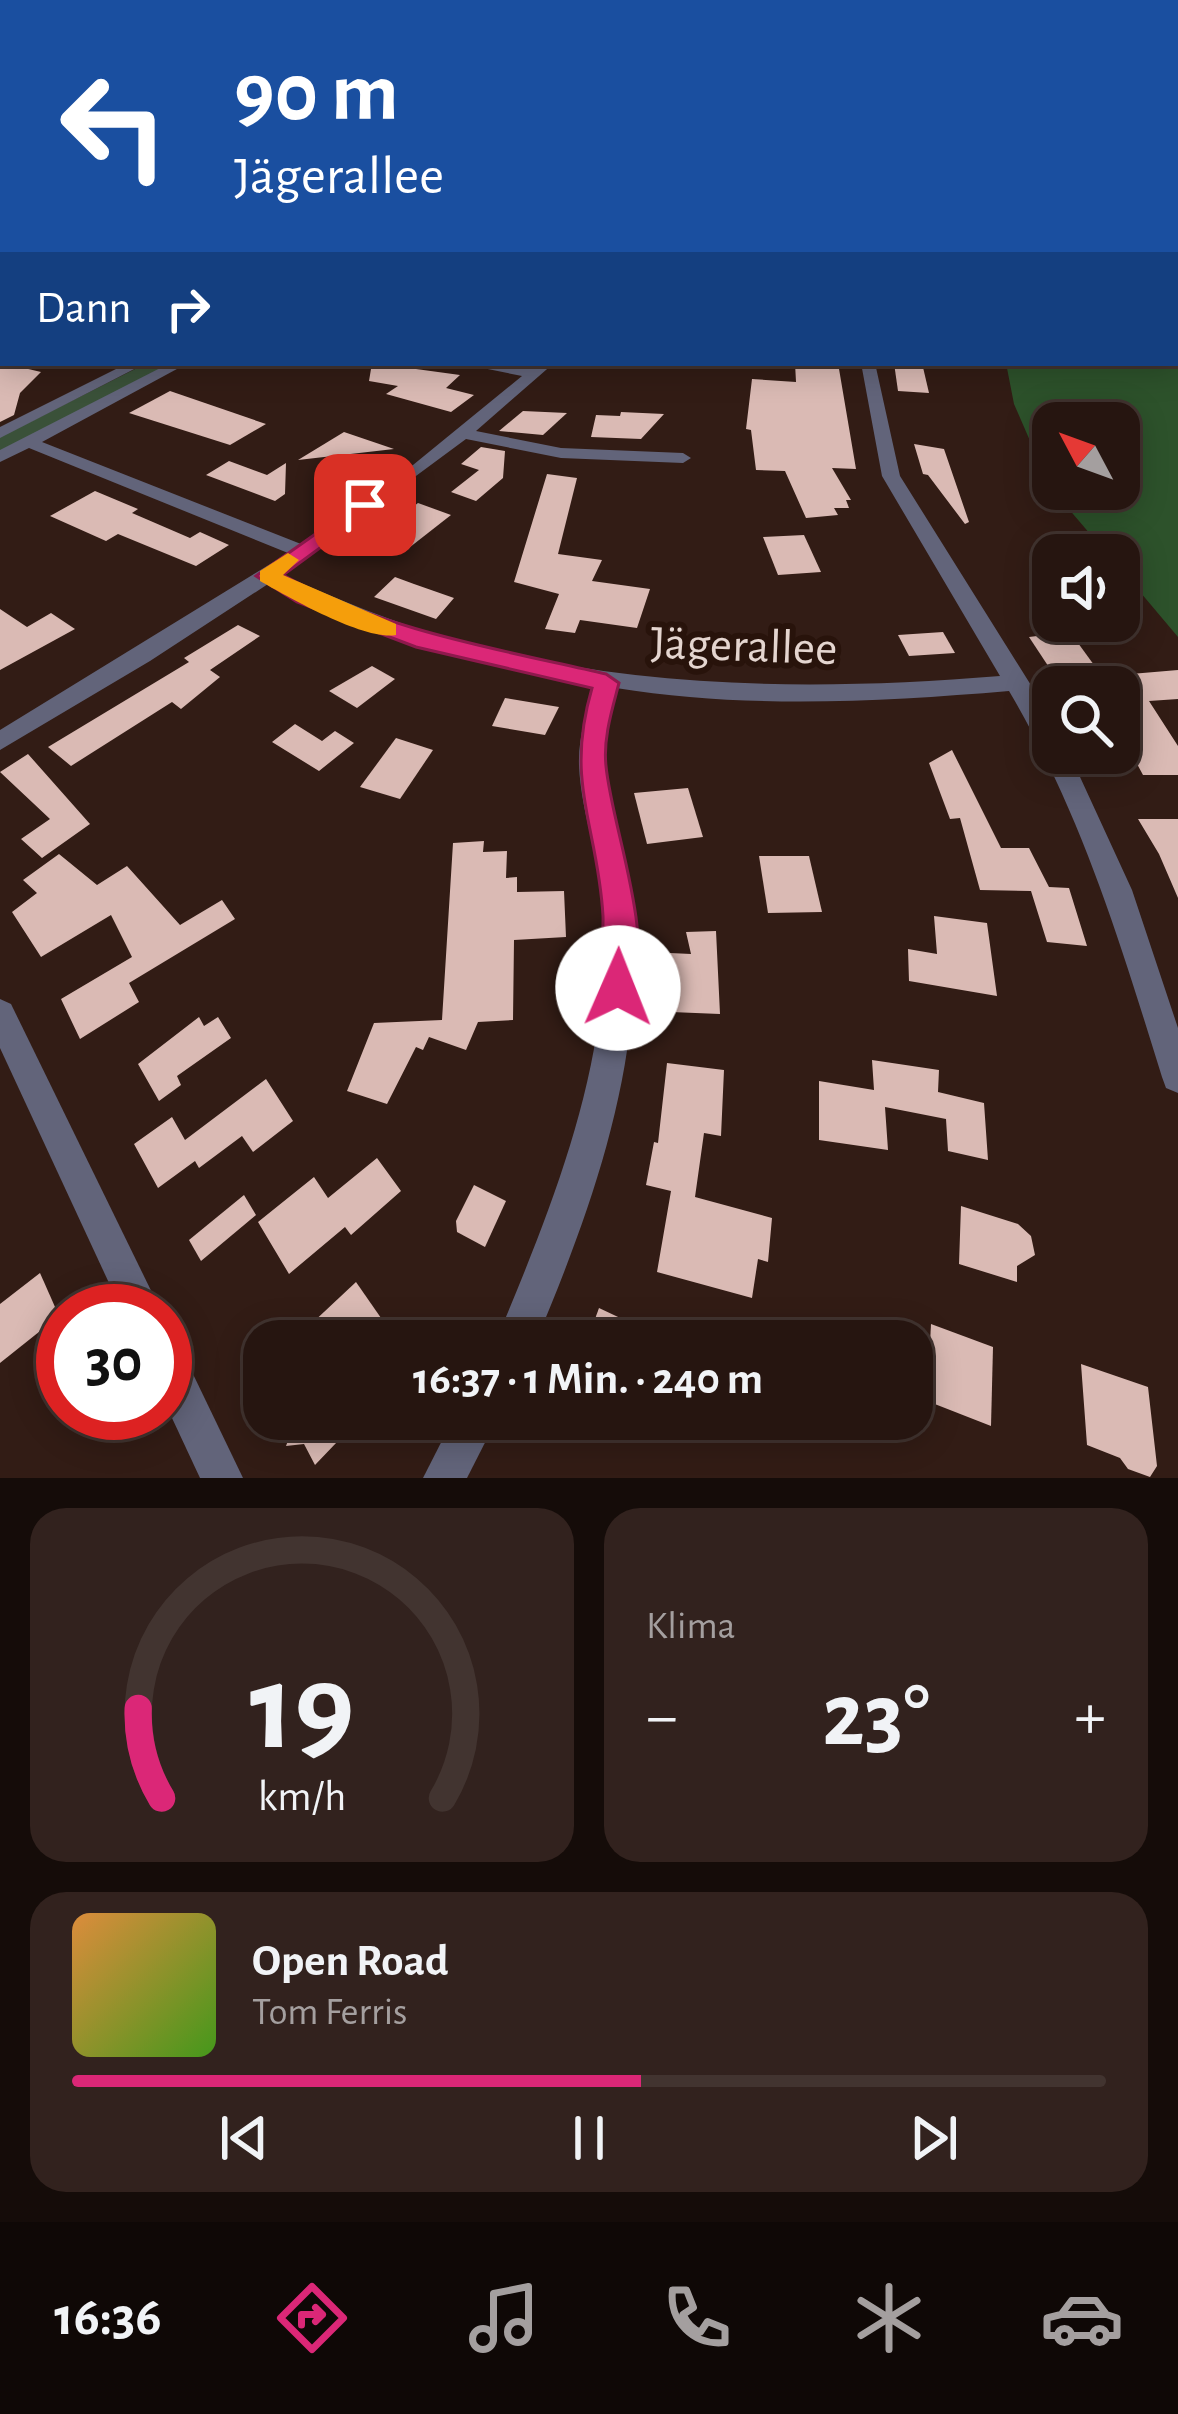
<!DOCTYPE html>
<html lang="de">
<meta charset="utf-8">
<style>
:root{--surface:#261510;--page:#32221e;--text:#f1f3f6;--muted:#a49f9f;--line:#423430;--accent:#db2777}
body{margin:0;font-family:"Alegreya Sans",sans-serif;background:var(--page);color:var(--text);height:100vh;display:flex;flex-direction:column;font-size:45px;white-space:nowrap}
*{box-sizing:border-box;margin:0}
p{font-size:39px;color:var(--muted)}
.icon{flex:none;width:66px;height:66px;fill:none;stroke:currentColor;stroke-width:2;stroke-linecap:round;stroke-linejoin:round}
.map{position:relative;height:1478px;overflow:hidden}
.details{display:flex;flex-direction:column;gap:30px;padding:30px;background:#150c09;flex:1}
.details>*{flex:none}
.guide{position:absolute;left:0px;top:0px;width:1179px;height:366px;box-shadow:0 6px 30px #0003,0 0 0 3px var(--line);background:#1a4fa0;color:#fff;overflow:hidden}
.needle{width:78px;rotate:311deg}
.buttons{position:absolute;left:1032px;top:402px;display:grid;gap:24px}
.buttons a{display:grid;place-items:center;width:108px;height:108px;border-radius:24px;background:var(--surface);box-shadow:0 6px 30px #0003,0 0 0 3px var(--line);font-size:60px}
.speed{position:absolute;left:36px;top:1284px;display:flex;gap:24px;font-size:60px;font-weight:700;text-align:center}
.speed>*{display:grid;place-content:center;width:156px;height:156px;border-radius:50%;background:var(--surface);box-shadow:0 6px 30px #0003,0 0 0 3px var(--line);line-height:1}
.speed .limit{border:18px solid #d22;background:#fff;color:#111}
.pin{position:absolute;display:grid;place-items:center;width:102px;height:102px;color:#fff;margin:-51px;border-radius:24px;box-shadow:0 6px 18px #0006}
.me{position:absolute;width:132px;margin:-66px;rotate:1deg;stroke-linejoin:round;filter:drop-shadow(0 0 9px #0008)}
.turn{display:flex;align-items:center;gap:42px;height:252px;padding:0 36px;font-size:54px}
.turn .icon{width:156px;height:156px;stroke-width:2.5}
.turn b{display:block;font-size:84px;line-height:102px}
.then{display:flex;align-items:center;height:114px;padding:0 36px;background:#0003;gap:24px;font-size:45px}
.big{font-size:90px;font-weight:600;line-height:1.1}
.details .tile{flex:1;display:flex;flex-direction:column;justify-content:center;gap:18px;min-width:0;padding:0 42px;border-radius:36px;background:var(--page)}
.details .dial{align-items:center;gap:0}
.dial svg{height:312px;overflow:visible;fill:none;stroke:var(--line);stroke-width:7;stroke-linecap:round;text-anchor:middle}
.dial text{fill:var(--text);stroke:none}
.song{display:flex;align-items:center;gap:36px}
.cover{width:144px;height:144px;border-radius:18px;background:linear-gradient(135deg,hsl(30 70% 55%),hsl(100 70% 35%))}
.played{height:12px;border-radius:6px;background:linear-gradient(90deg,var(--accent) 55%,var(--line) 55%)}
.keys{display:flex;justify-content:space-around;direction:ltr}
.heat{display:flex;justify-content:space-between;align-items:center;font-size:66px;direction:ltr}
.details .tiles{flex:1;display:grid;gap:30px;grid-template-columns:1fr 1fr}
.tile:last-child{grid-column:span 2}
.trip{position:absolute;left:243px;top:1320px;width:690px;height:120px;border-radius:36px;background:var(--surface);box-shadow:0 6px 30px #0003,0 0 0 3px var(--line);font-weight:600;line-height:120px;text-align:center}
.menu{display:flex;height:192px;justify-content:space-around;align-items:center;background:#0f0806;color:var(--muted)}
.menu .icon{width:84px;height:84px}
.menu .selected{color:var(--accent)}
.menu b{font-size:54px;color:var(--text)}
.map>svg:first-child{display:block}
.green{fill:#3a5139}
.forest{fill:#2d522b;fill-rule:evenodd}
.building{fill:#dabab4}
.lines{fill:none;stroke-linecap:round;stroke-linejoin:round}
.street{fill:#62647a;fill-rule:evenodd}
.secondary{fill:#8689ac;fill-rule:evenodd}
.route{fill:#db2777;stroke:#8e194d;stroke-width:3}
.slow{fill:#f59e0b}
.labels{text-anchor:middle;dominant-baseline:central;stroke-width:12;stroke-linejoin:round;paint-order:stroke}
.street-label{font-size:48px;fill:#e4d5cf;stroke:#28130b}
</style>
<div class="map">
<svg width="1178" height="1478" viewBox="0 0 1178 1478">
<rect width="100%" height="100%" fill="#321c15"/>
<path class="green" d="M147 363H174L0 453V437Z"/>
<path class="forest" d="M1176 211H1178V637L1119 567V555H1108L1050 487 1014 404 1006 363H1176ZM1053 423H1119V489H1053Z"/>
<g class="building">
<path d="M0 357 3 363 41 372 20 393 14 415 0 422Z"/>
<path d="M372 363 460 375 446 388 474 395 451 412 386 394 398 386 369 381Z"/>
<path d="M795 363H838L856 469 832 468 851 500H846L849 508H834L838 515 806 518 785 471 756 470 751 430 746 429 752 379 796 382Z"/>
<path d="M894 363H922L929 393 898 391Z"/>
<path d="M170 391 266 424 230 445 129 413Z"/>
<path d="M523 411 567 413 543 435 499 431Z"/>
<path d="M621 412 664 414 641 439 591 437 596 415 620 416Z"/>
<path d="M344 432 394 449 298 460Z"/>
<path d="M914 444 944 449 969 522 965 524 928 475 923 474Z"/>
<path d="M481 447 505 451 503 478 476 501 451 492 479 470 461 464Z"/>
<path d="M229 461 267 475 286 463 285 494 275 501 206 475Z"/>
<path d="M547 474 577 478 558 554 602 560 592 581 650 589 637 628 580 620 575 633 545 629 559 594 514 582Z"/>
<path d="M95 491 138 509 132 513 190 538 200 532 229 545 196 566 118 534 106 541 50 516Z"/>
<path d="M418 503 451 515 405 551 371 538Z"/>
<path d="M804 535 821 572 778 575 763 537Z"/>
<path d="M395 577 414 584 454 598 436 619 374 597Z"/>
<path d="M0 609 27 627 51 613 75 629 0 670Z"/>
<path d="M238 625 260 636 210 670 220 677 181 709 172 702 71 766 48 747 189 662 184 658Z"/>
<path d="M943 632 955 653 909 656 898 635Z"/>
<path d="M1070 632 1110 687H1062L1029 637Z"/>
<path d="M372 666 395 679 357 708 329 691Z"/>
<path d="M1178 670V699L1149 701 1178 746V775H1143L1129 749H1119V675Z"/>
<path d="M505 698 559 707 545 735 492 726Z"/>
<path d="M295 724 322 741 335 731 354 743 319 771 272 742Z"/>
<path d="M396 738 433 750 400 799 360 787Z"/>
<path d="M952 750 1001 848H1029L1049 887 1069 888 1087 946 1047 942 1031 891 980 890 960 818 950 819 929 763Z"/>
<path d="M28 754 90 824 42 858 21 839 50 819 0 772Z"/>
<path d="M688 788 703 837 647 844 634 793Z"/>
<path d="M1138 819H1178V898L1159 854Z"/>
<path d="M484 841 483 852 507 851 506 878 517 877V892L564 891 566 937 514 940 513 1020 478 1022 466 1050 429 1037 423 1050 416 1047 387 1104 347 1091 374 1023 442 1020 453 843Z"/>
<path d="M59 854 97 885 127 866 180 925 222 900 235 919 129 983 139 1002 80 1039 61 999 132 957 111 915 41 957 12 912 37 893 23 880Z"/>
<path d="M759 856H809L822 912 768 913Z"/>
<path d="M934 916 987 923 997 996 909 981 908 949 937 954Z"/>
<path d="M716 931 720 1014 671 1012 670 953 691 954 686 932Z"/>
<path d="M199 1017 204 1026 218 1017 231 1038 177 1076 181 1085 159 1101 138 1064Z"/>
<path d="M872 1060 939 1070 938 1092 984 1103 988 1160 948 1151 946 1119 885 1107 888 1150 819 1140V1081L874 1090Z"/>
<path d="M667 1063 724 1070 721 1136 704 1133 695 1197 772 1218 768 1262 758 1259 752 1298 657 1272 671 1191 646 1185 654 1142 658 1143Z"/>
<path d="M266 1079 293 1121 253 1152 242 1136 199 1168 195 1161 158 1188 134 1144 172 1117 185 1140Z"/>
<path d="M377 1158 401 1191 351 1235 345 1227 289 1274 258 1222 314 1177 328 1198Z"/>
<path d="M474 1185 506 1201 485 1247 457 1232 456 1221Z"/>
<path d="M244 1195 256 1215 201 1261 189 1240Z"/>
<path d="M961 1206 1018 1224 1031 1236 1035 1255 1017 1266V1282L959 1264Z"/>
<path d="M40 1273 59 1316 0 1363V1304Z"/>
<path d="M356 1282 397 1341H293Z"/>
<path d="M599 1308 669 1341H587Z"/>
<path d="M931 1324 993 1347 991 1426 927 1401Z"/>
<path d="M1081 1364 1148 1387 1157 1466 1150 1477 1128 1469 1120 1458 1087 1445Z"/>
<path d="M296 1419H359L315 1465 304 1444 286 1446Z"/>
</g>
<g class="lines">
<g class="street">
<rect x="0" y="212" width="3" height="6"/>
<path d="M3 261V269L0 270V262Z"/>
<path d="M0 282 3 283V291L0 290Z"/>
<path d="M128 363H146L0 438V427Z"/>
<path d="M170 363H188L42 442 301 544 413 465 522 376 458 363 531 369 538 363H554L476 431 561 448 683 453 691 458 683 463 561 458 466 439 282 575C338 599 394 623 453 640 631 690 817 691 1000 676L882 476 861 363H875L900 476 1029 682 1053 725V753H1069L1132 890 1178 1028V1093L1166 1088 1162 1077C1119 939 1082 815 1009 691 879 702 746 709 616 688 610 712 603 736 603 760 605 813 629 862 633 914 644 1063 593 1206 536 1341H496C553 1204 608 1071 605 919 603 866 581 817 579 765 578 738 587 711 594 685 480 666 374 631 268 584L150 661 0 750V730L288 553 29 448 0 462V450Z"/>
<path d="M0 999 11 1004 161 1311H122L0 1048Z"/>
<path d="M165 1339 179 1345 243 1478H200L165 1403Z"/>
<path d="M453 1419H497L467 1478H423Z"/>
</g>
<rect class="secondary" x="1176" y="204" width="2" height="6"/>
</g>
<linearGradient id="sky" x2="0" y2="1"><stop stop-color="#1c0f0c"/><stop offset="0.43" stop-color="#494046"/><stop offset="1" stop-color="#494046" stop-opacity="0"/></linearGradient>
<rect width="1178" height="361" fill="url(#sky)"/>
<path class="route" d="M365 499 373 501V509L283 575C382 630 497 649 606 674L619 683C612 710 603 738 606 766 612 829 657 940 630 999L618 1004 606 999C595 974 604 943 603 916 598 826 564 784 592 688L416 647 297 602 256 576Z"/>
<path class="slow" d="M288 553 299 560 283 575 396 624V635C365 641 288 597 260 581V571Z"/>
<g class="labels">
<g class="street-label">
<text transform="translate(744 647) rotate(2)">Jägerallee</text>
</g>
</g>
</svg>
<div class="buttons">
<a><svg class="needle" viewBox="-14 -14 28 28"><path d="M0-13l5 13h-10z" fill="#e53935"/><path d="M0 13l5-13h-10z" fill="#a49f9f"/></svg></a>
<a><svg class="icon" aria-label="sound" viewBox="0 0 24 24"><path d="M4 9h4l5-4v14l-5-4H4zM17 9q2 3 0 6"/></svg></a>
<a><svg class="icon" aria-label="search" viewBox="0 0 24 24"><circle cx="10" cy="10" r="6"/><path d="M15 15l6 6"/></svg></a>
</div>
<div class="speed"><div class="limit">30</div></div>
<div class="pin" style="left:365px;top:505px;background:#d93025"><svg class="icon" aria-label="arrive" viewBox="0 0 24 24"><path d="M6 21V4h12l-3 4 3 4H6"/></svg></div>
<svg class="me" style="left:618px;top:988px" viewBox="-20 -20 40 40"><circle r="19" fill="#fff"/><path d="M0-13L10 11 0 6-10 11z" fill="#db2777"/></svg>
<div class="trip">16:37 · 1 Min. · 240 m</div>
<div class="guide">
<div class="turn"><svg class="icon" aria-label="left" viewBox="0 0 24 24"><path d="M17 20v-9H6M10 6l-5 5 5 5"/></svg><div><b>90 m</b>Jägerallee</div></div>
<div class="then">Dann<svg class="icon" aria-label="right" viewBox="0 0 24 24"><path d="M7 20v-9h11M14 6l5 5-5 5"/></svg></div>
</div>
</div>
<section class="details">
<div class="tiles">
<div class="tile dial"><svg viewBox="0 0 100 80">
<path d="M14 69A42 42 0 1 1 86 69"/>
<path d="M14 69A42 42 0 0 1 8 46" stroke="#db2777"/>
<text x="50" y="56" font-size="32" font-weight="700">19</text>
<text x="50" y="72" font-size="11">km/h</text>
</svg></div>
<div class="tile"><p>Klima</p>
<div class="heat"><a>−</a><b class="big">23°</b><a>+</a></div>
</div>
<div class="tile">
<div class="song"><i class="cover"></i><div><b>Open Road</b><p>Tom Ferris</p></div></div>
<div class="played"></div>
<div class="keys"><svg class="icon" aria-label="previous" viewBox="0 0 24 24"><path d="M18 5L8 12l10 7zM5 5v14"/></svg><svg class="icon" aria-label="pause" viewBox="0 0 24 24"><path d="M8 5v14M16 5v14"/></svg><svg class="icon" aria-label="next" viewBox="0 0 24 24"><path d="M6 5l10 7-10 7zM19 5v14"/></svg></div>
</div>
</div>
</section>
<nav class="menu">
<b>16:36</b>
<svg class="icon selected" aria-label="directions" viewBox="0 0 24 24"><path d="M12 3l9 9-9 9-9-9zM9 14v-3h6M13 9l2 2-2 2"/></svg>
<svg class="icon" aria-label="music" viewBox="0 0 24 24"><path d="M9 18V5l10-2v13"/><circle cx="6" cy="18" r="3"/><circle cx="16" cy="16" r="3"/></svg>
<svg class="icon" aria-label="phone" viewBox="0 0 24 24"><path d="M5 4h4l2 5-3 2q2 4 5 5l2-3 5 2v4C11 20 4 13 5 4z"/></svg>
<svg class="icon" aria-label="climate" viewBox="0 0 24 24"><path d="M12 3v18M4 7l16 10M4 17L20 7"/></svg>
<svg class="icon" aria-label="car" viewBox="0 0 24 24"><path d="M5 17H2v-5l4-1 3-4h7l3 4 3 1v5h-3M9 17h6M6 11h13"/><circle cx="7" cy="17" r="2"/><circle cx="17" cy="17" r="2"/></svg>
</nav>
